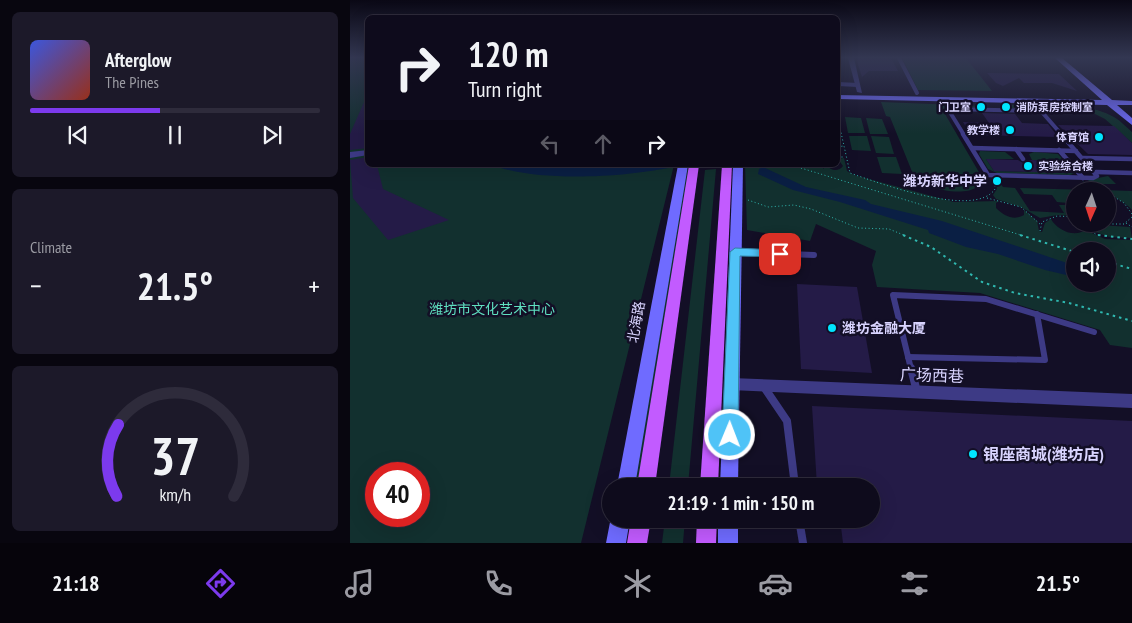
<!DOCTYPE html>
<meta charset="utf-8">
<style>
:root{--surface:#0e0b1c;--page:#1c1929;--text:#f1f3f6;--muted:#9b9ba3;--line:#2e2b3b;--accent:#7c3aed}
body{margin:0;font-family:"PT Sans Narrow","Noto Sans SC",sans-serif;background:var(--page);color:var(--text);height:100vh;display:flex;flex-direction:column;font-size:19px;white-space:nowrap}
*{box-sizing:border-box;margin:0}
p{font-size:16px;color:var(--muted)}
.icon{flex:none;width:28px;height:28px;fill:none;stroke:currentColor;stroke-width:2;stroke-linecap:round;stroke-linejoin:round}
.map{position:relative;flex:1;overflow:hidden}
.panel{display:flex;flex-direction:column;gap:12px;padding:12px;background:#08060f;width:350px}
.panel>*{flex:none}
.guide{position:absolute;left:15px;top:15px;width:475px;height:152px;border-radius:8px;box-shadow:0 5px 20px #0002,0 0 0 1px var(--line);background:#0e0b1c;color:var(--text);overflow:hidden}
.needle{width:32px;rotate:183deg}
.controls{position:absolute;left:716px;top:182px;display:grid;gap:10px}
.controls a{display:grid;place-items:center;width:50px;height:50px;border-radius:50%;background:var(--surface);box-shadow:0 5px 20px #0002,0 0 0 1px var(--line);font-size:25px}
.speed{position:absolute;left:15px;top:462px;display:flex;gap:10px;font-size:25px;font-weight:700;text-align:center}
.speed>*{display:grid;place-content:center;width:65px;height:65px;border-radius:50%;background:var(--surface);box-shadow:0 5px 20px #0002,0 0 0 1px var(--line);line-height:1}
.speed .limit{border:8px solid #d22;background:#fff;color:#111}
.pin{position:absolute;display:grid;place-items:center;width:42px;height:42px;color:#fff;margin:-21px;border-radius:10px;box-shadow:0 2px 8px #0006}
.me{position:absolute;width:55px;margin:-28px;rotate:1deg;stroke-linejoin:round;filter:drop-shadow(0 0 4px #0008)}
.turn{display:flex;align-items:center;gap:18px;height:105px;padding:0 20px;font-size:22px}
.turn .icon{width:65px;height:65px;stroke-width:2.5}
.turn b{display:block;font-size:35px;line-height:42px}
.lanes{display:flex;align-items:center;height:48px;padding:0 20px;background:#0003;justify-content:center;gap:25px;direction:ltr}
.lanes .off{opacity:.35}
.big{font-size:38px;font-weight:600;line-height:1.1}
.panel .card{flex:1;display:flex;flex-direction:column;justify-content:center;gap:8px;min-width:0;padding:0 18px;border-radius:8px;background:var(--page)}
.panel .dial{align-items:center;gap:0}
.dial svg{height:130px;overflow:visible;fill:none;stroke:var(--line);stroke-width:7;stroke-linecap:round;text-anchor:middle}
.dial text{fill:var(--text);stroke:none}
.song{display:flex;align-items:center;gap:15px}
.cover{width:60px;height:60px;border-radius:8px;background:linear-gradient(135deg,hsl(230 70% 55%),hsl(10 70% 35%))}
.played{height:5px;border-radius:2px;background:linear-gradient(90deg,var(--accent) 45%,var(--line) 45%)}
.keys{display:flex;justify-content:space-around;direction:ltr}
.heat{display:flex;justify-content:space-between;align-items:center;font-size:28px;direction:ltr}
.trip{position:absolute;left:252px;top:478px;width:278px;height:50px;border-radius:25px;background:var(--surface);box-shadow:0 5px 20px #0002,0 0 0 1px var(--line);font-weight:600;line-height:50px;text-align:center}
.menu{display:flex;height:80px;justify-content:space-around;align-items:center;background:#06040b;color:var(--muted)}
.menu .icon{width:35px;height:35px}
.menu .active{color:var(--accent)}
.menu b{font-size:22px;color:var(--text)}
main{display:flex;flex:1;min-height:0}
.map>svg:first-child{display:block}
.green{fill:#12302f;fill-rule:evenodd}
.water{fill:#0a1f44}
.building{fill:#241b47}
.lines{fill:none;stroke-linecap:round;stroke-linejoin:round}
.path-far1{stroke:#2fb8b0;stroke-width:1;stroke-dasharray:1 2.5;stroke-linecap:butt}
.path{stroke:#2fb8b0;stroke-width:2;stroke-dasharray:2.5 4;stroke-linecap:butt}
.lane-far3{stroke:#3d3a85;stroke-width:4}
.lane-far2{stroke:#3d3a85;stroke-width:4.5}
.lane-far1{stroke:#3d3a85;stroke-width:6}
.lane{stroke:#3d3a85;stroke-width:8}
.street{fill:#3d3a85;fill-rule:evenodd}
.secondary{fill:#6f6bff;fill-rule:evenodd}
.primary{fill:#c25bff;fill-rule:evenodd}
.route{fill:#4fc3f7;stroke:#337fa1}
.poi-dot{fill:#00e5ff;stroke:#130f26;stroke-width:2}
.labels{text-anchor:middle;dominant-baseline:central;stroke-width:5;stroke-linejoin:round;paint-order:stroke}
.far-poi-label{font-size:11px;font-weight:bold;fill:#d9d4ff;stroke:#130f26;text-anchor:end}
.poi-label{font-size:14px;font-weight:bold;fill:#d9d4ff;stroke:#130f26;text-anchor:end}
.park-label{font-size:14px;fill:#5fe0c0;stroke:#130f26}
.street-label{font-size:14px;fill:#d9d4ff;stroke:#130f26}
.near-street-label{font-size:16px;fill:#d9d4ff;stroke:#130f26}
.near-poi-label{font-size:16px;font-weight:bold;fill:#d9d4ff;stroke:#130f26;text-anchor:start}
</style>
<main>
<section class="panel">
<div class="card">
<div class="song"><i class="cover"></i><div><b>Afterglow</b><p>The Pines</p></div></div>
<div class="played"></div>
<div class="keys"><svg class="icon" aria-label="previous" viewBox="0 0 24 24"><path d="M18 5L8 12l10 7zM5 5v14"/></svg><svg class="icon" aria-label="pause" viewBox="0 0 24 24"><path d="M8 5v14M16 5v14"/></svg><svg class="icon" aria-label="next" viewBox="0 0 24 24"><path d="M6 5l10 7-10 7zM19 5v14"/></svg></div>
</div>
<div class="card"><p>Climate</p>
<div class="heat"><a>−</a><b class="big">21.5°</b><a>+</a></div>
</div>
<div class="card dial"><svg viewBox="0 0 100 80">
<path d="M14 69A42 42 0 1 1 86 69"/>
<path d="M14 69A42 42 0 0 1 15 25" stroke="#7c3aed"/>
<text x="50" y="56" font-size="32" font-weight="700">37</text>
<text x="50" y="72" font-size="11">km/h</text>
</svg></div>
</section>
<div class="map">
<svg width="782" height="543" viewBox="0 0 782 543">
<rect width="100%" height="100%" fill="#130f26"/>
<g class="green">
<path d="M0 58H17L18 165H324L231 543H0ZM26 474H69V516H26Z"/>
<path d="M552 58H616L642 91 568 90Z"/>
<path d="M531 102 634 106H627L628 108 595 107 598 113 595 114 630 174C636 198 595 192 582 187 576 185 571 180 565 179L540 117 536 116Z"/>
<path d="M651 105C687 105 731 99 764 117 771 121 776 127 782 132V143L755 119 741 112 661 108Z"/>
<path d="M495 117 511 118 515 133H498Z"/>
<path d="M516 118 532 119 538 134H520Z"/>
<path d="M499 136H517L521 151 502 150Z"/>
<path d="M521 136 539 137 544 154 526 153Z"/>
<path d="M630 151 655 152 664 159H636L644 171 721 173 711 161 682 160 679 154 684 152 708 154 725 173 720 175 647 173 638 169 629 154Z"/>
<path d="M527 157H546L552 174 532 173Z"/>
<path d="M494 158 497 171 504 175 604 202 649 201 646 203V208C654 216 664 221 674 215V210L687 221 689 231 692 232 695 223 701 219C707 230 724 238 735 230L755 239 782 240V348L760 345 750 330 630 293 527 287 522 265 526 251 466 224 460 241 397 230 395 165H469L474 169 473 165H477C480 171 489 172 493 166L488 159ZM725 251H758V284H725Z"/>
<path d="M366 169 338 486H319L355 170Z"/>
<path d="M337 170H340L290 486H283Z"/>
<path d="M758 176 766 184H746L751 190 782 191V210C769 195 750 194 738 180Z"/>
<path d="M645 177 653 187 665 188 680 211 714 213 709 205H721L725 210V216L708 215 690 218 671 207 646 199 643 195 647 189Z"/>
<path d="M732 180 744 191H725L719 196V203L707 202 702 195 674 194 670 188 739 190Z"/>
<path d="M734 224 780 227 782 238 759 237 735 228Z"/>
<path d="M315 519H335L333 543H312Z"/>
</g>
<g class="water">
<path d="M143 165H323V167C277 177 187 183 143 165Z"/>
<path d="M413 167 456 187 515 200 521 204 592 221 723 265 718 266 717 269 725 277 695 270 648 254 616 247 579 233 578 230 490 202 443 190 408 174 409 169Z"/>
</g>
<g class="building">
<path d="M506 58H541L548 71H519L512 77Z"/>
<path d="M637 73 709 74 727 91 702 83H674L669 78 653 86 646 83Z"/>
<path d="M18 93V148L0 150V134Z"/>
<path d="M632 113 665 114 672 123 698 124 708 137 621 135 613 122 639 123Z"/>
<path d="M708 125 764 126 782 143V155L738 154Z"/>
<path d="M18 157V165H27L33 189 99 220 38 240 3 198 0 160Z"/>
<path d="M636 159 668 160 673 163 677 160 711 161 721 173 644 171Z"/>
<path d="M447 284 507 287 522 373 451 369Z"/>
<path d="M462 406 782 421V543H493L490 519H521V486H467Z"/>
</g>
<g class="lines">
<g class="path-far1">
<path d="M488 119 500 173C529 183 625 219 645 189V182"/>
<path d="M488 147 493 146"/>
<path d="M488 157H495"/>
<path d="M441 165 674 236"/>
<path d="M740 185 745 191"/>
<path d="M743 189 752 191"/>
<path d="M758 193 774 203 782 214"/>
<path d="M637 198 671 207 691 225"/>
<path d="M398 200 418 207 444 205 461 209 508 228 539 229 556 236"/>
<path d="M776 223 782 227"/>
<path d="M752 224H774L782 217"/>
<path d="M735 229 750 236"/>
<path d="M690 231 692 222 707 216 725 217"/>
</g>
<g class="path">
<path d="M553 235 581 247 632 282 665 293 719 303 782 321"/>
<path d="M670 235 725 252"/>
<path d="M748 235 782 239"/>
<path d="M758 262 782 269"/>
</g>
<g class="lane-far3">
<path d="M549 58 567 93"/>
<path d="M488 84 508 85"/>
<path d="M614 135 598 109 691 111 712 135"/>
</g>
<g class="lane-far2">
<path d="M613 134 638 175 743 178 747 176 711 134"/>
<path d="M622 148 726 151"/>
<path d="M666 149 673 159"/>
<path d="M709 150 733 178"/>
<path d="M733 158 782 159"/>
<path d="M746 172 782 173"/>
</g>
<g class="lane-far1">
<path d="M385 252 464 255"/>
<path d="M558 357 695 360 687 314"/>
<path d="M561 369 543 295 636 299 744 332"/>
</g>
<g class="lane">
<path d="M561 368 567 392"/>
<path d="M414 387 437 421 445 486"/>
<path d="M449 519 453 543"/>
</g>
<g class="street">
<path d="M498 58H504L512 93 507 92Z"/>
<path d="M18 150V155L0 158V152Z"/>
<path d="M381 378 782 394V408L381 390 376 389 374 384 376 379Z"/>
</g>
<g class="secondary">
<path d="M705 58H712L762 100 782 101V105H767L782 118V125L757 105 488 99V95L752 100Z"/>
<path d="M328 165H338L285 486H267Z"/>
<path d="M383 165H393L388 486H370Z"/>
<path d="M261 517V519H280L276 543H256Z"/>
<rect x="368" y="519" width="20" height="24"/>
</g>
<g class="primary">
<path d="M339 165H349L305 486H287Z"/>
<path d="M372 165H382L368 486H350Z"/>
<path d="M281 519H301L297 543H277Z"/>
<path d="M347 519H367L366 543H346Z"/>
</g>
</g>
<linearGradient id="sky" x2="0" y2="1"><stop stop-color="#0a0815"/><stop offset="0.43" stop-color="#333752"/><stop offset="1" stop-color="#333752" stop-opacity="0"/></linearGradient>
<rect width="782" height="134" fill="url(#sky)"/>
<path class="route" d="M385 248 430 250 435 254 430 257 390 256 388 435 385 441 380 443 375 441 372 435 380 252Z"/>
<g class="poi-dot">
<circle cx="631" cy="107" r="5"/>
<circle cx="656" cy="107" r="5"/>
<circle cx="660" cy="130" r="5"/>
<circle cx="749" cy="137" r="5"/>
<circle cx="678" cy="166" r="5"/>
<circle cx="647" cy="181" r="5"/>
<circle cx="482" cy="328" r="5"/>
<circle cx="623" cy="454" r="5"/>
</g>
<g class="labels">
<g class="far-poi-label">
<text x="621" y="107">门卫室</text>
<text x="666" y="107" text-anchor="start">消防泵房控制室</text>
<text x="650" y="130">教学楼</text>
<text x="739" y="137">体育馆</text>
<text x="688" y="166" text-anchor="start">实验综合楼</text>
</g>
<g class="poi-label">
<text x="637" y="181">潍坊新华中学</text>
<text x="492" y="328" text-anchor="start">潍坊金融大厦</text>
</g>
<g class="park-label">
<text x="142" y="309">潍坊市文化艺术中心</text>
</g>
<g class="street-label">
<text transform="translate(286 322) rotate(-80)">北海路</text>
</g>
<g class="near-street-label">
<text transform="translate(582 375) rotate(2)">广场西巷</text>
</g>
<g class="near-poi-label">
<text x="633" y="454">银座商城(潍坊店)</text>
</g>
</g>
</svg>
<div class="controls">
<a><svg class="needle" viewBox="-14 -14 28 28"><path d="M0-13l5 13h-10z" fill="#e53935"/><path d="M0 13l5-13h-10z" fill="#9b9ba3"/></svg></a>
<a><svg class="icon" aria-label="sound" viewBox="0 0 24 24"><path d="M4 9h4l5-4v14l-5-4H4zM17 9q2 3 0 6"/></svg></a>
</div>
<div class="speed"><div class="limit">40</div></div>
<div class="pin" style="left:430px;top:254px;background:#d93025"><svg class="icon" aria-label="arrive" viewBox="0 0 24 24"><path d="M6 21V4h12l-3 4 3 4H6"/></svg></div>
<svg class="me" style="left:380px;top:435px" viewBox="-20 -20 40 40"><circle r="17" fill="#4fc3f7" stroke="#fff" stroke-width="3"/><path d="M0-11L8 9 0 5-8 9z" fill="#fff"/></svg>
<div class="trip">21:19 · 1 min · 150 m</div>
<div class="guide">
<div class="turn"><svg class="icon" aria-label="right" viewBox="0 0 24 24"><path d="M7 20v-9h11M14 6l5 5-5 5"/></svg><div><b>120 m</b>Turn right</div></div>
<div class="lanes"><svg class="icon off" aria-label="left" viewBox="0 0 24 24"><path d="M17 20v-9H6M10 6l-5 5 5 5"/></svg><svg class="icon off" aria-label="ahead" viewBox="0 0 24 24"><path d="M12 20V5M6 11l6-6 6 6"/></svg><svg class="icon" aria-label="right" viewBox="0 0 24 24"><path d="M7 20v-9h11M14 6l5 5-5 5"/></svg></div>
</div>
</div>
</main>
<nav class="menu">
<b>21:18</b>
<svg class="icon active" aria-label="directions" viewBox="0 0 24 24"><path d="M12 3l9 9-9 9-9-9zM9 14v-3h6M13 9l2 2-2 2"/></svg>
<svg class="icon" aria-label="music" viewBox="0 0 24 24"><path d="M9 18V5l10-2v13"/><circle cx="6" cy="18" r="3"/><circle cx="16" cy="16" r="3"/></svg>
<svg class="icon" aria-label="phone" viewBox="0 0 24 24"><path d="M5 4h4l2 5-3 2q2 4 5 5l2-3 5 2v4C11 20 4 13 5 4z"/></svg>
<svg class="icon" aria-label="climate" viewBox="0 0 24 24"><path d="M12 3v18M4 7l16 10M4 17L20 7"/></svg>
<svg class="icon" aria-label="car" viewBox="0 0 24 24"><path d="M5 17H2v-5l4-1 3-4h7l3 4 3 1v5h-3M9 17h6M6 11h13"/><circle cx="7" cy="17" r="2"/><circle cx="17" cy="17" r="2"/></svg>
<svg class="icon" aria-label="filters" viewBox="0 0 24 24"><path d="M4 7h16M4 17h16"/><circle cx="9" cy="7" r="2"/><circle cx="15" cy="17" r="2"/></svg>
<b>21.5°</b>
</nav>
